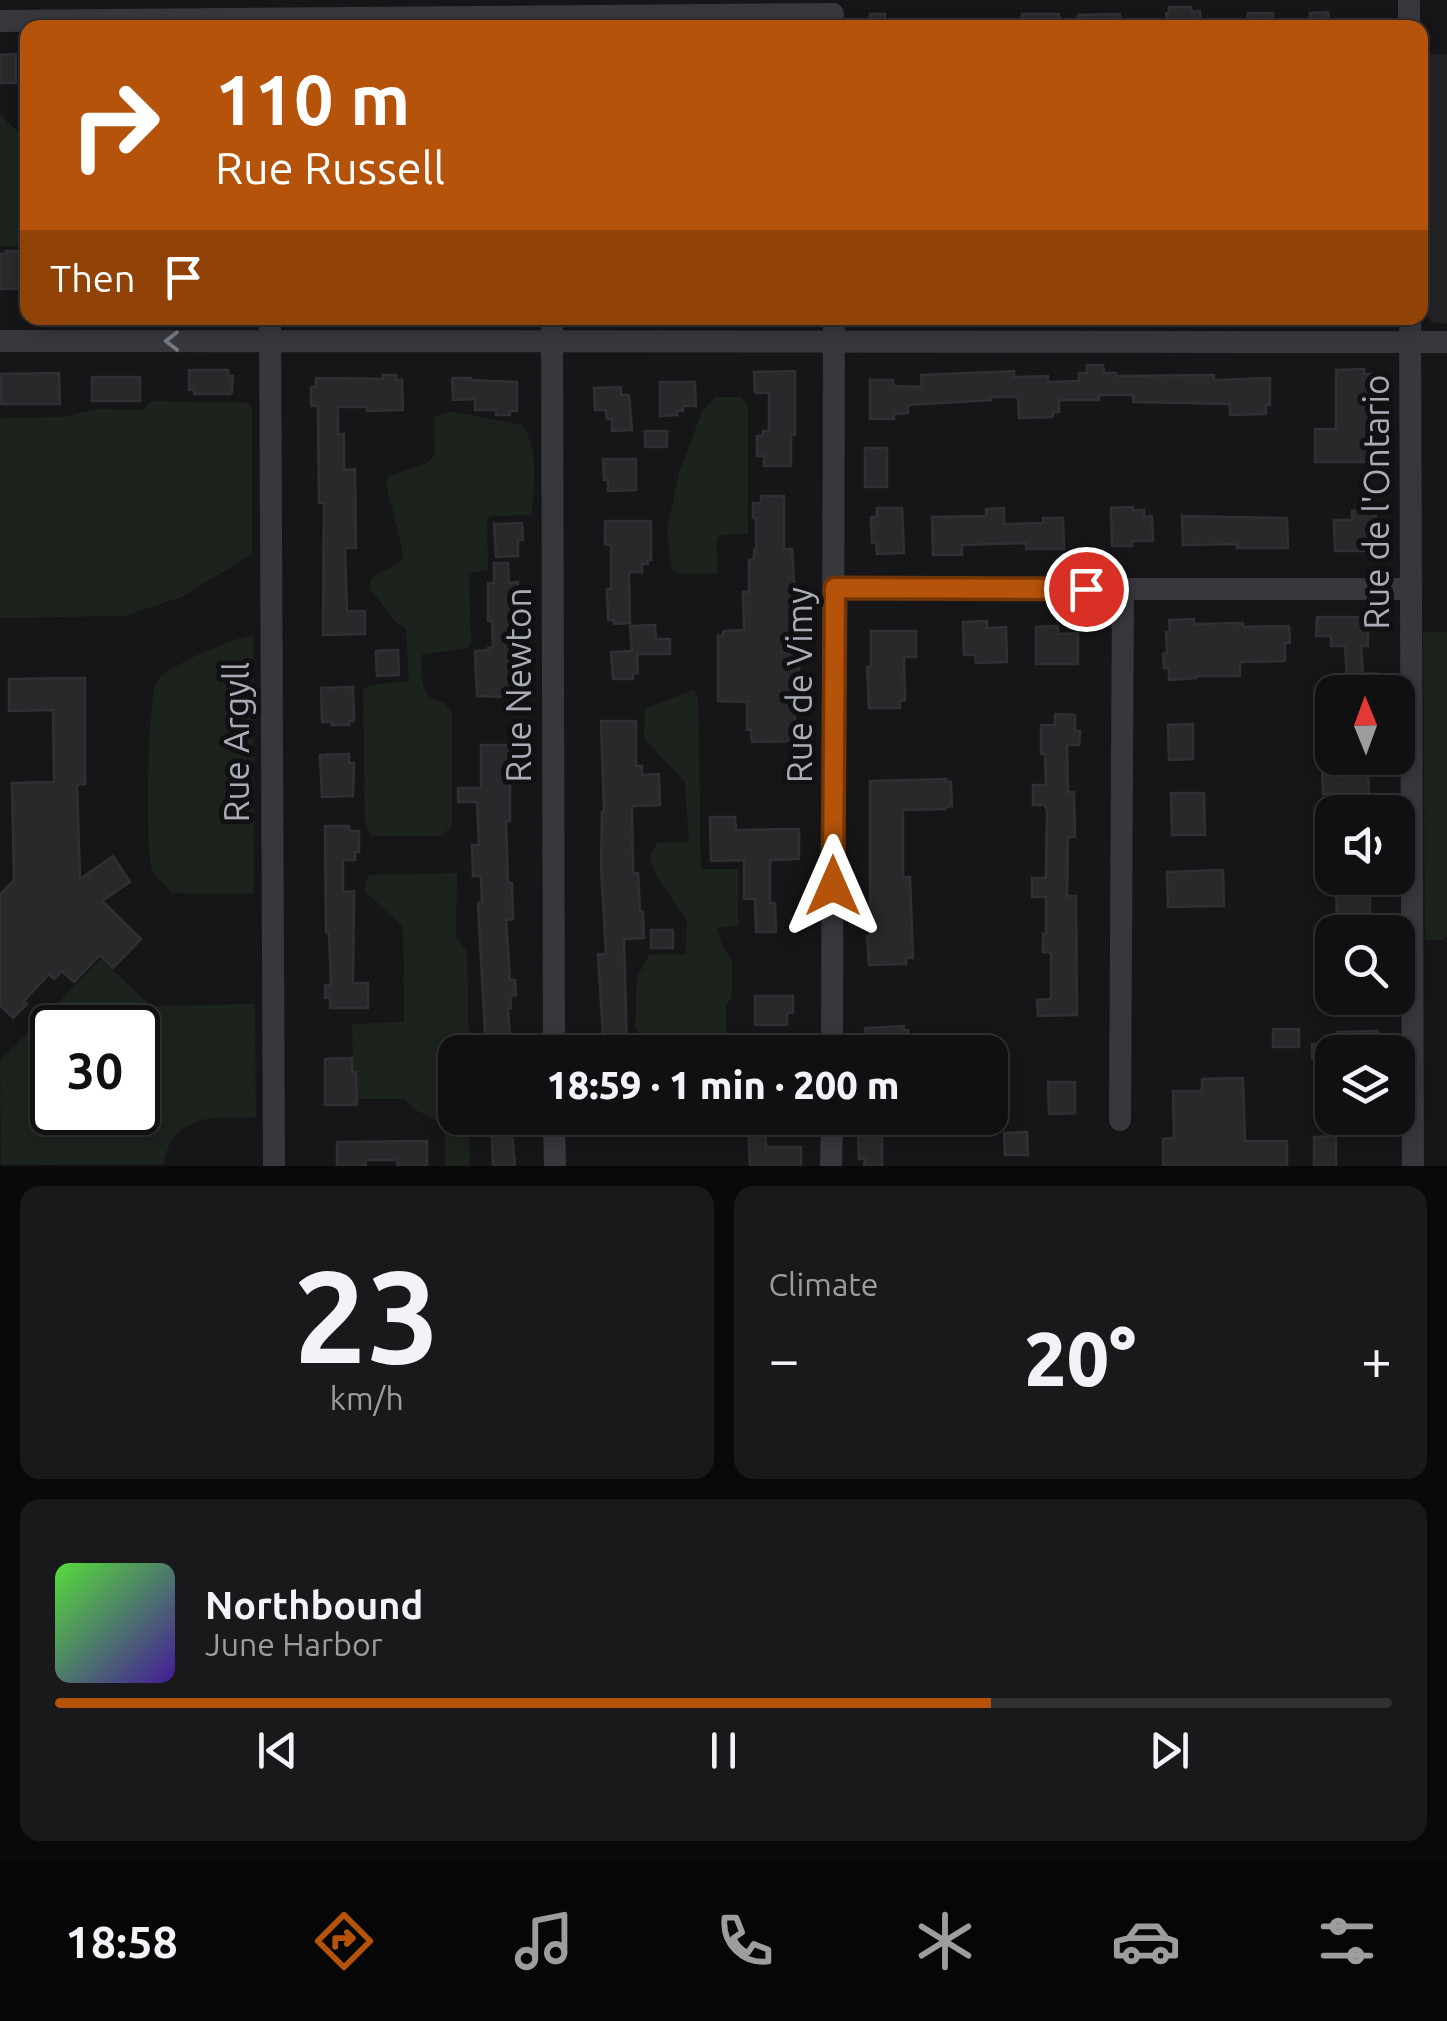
<!DOCTYPE html>
<meta charset="utf-8">
<style>
:root{--surface:#101012;--page:#19191b;--text:#f1f3f6;--muted:#9c9d9f;--line:#303032;--accent:#b45309}
body{margin:0;font-family:Ubuntu,sans-serif;background:var(--page);color:var(--text);height:100vh;display:flex;flex-direction:column;font-size:38px;white-space:nowrap}
*{box-sizing:border-box;margin:0}
p{font-size:32px;color:var(--muted)}
.icon{flex:none;width:55px;height:55px;fill:none;stroke:currentColor;stroke-width:2;stroke-linecap:round;stroke-linejoin:round}
.map{position:relative;height:1166px;overflow:hidden}
.panel{display:flex;flex-direction:column;gap:20px;padding:20px;background:#09090a;flex:1}
.panel>*{flex:none}
.guide{position:absolute;left:20px;top:20px;width:1408px;height:305px;border-radius:20px;box-shadow:0 5px 15px #0003,0 0 0 2px var(--line);background:#b45309;color:#fff;overflow:hidden}
.needle{width:65px;rotate:359deg}
.tools{position:absolute;left:1315px;top:675px;display:grid;gap:20px}
.tools a{display:grid;place-items:center;width:100px;height:100px;border-radius:20px;background:var(--surface);box-shadow:0 5px 15px #0003,0 0 0 2px var(--line);font-size:50px}
.speed{position:absolute;left:30px;top:1005px;display:flex;gap:20px;font-size:50px;font-weight:700;text-align:center}
.speed>*{display:grid;place-content:center;width:130px;height:130px;border-radius:50%;background:var(--surface);box-shadow:0 5px 15px #0003,0 0 0 2px var(--line);line-height:1}
.speed .limit{border:5px solid #111;border-radius:15px;background:#fff;color:#111}
.pin{position:absolute;display:grid;place-items:center;width:85px;height:85px;color:#fff;margin:-42px;border:5px solid #fff;border-radius:50%;box-shadow:0 2px 10px #0007}
.me{position:absolute;width:110px;margin:-55px;rotate:0deg;stroke-linejoin:round;filter:drop-shadow(0 0 8px #0008)}
.turn{display:flex;align-items:center;gap:35px;height:210px;padding:0 30px;font-size:45px}
.turn .icon{width:130px;height:130px;stroke-width:2.5}
.turn b{display:block;font-size:70px;line-height:85px}
.then{display:flex;align-items:center;height:95px;padding:0 30px;background:#0003;gap:20px;font-size:38px}
.big{font-size:75px;font-weight:800;line-height:1.1}
.panel .widget{flex:1;display:flex;flex-direction:column;justify-content:center;gap:15px;min-width:0;padding:0 35px;border-radius:20px;background:var(--page)}
.panel .dial{align-items:center;gap:0}
.dial b{font-size:130px;line-height:1}
.song{display:flex;align-items:center;gap:30px}
.cover{width:120px;height:120px;border-radius:15px;background:linear-gradient(135deg,hsl(110 70% 55%),hsl(260 70% 35%))}
.played{height:10px;border-radius:5px;background:linear-gradient(90deg,var(--accent) 70%,var(--line) 70%)}
.keys{display:flex;justify-content:space-around;direction:ltr}
.heat{display:flex;justify-content:space-between;align-items:center;font-size:55px;direction:ltr}
.panel .tiles{flex:1;display:grid;gap:20px;grid-template-columns:1fr 1fr}
.widget:last-child{grid-column:span 2}
.trip{position:absolute;left:438px;top:1035px;width:570px;height:100px;border-radius:20px;background:var(--surface);box-shadow:0 5px 15px #0003,0 0 0 2px var(--line);font-weight:800;line-height:100px;text-align:center}
.tabs{display:flex;height:160px;justify-content:space-around;align-items:center;background:#060607;color:var(--muted)}
.tabs .icon{width:70px;height:70px}
.tabs .active{color:var(--accent)}
.tabs b{font-size:45px;color:var(--text)}
.map>svg:first-child{display:block}
.built{fill:#222225}
.green{fill:#1c231d;fill-rule:evenodd}
.building{fill:#29292c;stroke:#303034;stroke-width:2.5}
.lines{fill:none;stroke-linecap:round;stroke-linejoin:round}
.minor{stroke:#37383d;stroke-width:22}
.oneway{stroke:#757881}
.route-casing{stroke:#753606;stroke-width:25}
.route{stroke:#b45309;stroke-width:18}
.labels{text-anchor:middle;dominant-baseline:central;stroke-width:10;stroke-linejoin:round;paint-order:stroke}
.street-label{font-size:35px;fill:#a8adb8;stroke:#111113}
</style>
<div class="map">
<svg width="1447" height="1166" viewBox="0 0 1447 1166">
<rect width="100%" height="100%" fill="#161618"/>
<path class="built" d="M1427 54H1447V324L1431 322 1428 316Z"/>
<g class="green">
<path d="M0 115 17 131 27 134V246H0Z"/>
<path d="M715 397H741L748 404V534L720 535 716 541 718 573 681 574 672 570 667 530 679 473 702 412Z"/>
<path d="M152 401 248 403 252 410V554L181 597 125 616 0 618V418L64 417 95 409 142 410Z"/>
<path d="M450 411 522 425C540 449 533 487 532 515L491 516 487 520 488 570 473 572 469 576 471 643 467 648 421 655 422 682 427 696 443 702 452 712V826L441 836H372L365 824 363 690 370 685 409 681 406 629 395 621 370 589 371 578 403 560 402 548 386 483 389 476 427 463 435 455 434 417Z"/>
<path d="M1423 632H1447V936L1443 940H1425Z"/>
<path d="M253 635 254 894 172 893C166 886 156 878 152 869 145 852 148 698 156 683 165 666 234 638 253 635Z"/>
<path d="M692 690 698 695 701 869H738V926L717 928 722 945 732 961V996L726 1007V1045H714L713 1052H652L635 1027 637 977 649 955 686 954 687 921 656 875 650 857 657 843 689 842 685 782 644 738 645 709Z"/>
<path d="M457 873 456 938 467 951 469 1052H455V1118H469L470 1166H445V1125L414 1109 405 1099H358V1071L353 1070 352 1024 404 1022 403 927 365 891 368 875Z"/>
<path d="M101 959 151 1006 255 1004 256 1117C215 1118 172 1112 164 1164L1 1165 0 1061ZM52 1028H138V1112H52Z"/>
</g>
<g class="building">
<path d="M1169 7H1191L1192 12 1200 11 1201 28H1167L1166 13H1169Z"/>
<path d="M1328 12 1329 28H1310V13Z"/>
<path d="M1248 13H1273L1274 28H1248Z"/>
<rect x="870" y="14" width="15" height="14"/>
<path d="M1022 14H1059L1060 28H1022Z"/>
<path d="M1120 14 1121 28H1078V15Z"/>
<path d="M16 54V83H0V55Z"/>
<path d="M6 251H28V288L0 289V254H6Z"/>
<path d="M1087 365H1103L1104 373H1116V376L1214 375V380L1270 378V405H1266V414L1230 415V404L1133 402V395H1099V400H1059V412H1053V417L1019 418 1018 397H991V400L908 405V413L894 414V419H870V380H893L894 386 922 387 921 375 1014 371V377L1048 376V382L1079 381V373H1087Z"/>
<path d="M1364 369V374H1377V402H1368L1371 462H1315V429H1336V370Z"/>
<path d="M189 370H228L229 376H233L232 392H230V394H194V390H189Z"/>
<path d="M795 371V435H791V466H764V456H757V436H763V431H769V393H755L754 372Z"/>
<path d="M59 373 60 404H1V374Z"/>
<path d="M383 375H396V380H402L403 410 367 411V407H338V434H344V470L355 469 356 548H345L347 611H365V634L323 635 324 503H319L318 406H311V387H316V378L383 379Z"/>
<rect x="92" y="377" width="48" height="24"/>
<path d="M452 378H471V380L517 382V411H510V415H496V410H475V399L453 400Z"/>
<path d="M660 382H695L696 406H683V411H677V415L660 416Z"/>
<path d="M621 387V395H629L632 430 612 431V419H607L606 410H595L594 388Z"/>
<rect x="645" y="431" width="22" height="16"/>
<rect x="865" y="448" width="22" height="39"/>
<path d="M603 459H636V490L608 491V480H604Z"/>
<path d="M761 496H784V549H792L801 701H795V741L752 742 751 730H747V702L718 701V636H723V631L744 630 743 592H749V560L754 559V550H756V518H753V503H761Z"/>
<path d="M1133 507V510H1144V517L1152 516 1153 541H1132V546H1112L1111 508Z"/>
<path d="M877 508H902L904 553 877 554 876 543H872L871 517H877Z"/>
<path d="M1004 508V524L1043 523V518H1063L1064 549H1026V543L962 545V555H933L932 517 986 516V509Z"/>
<path d="M1376 510V543H1365V551H1335L1334 520H1352V511Z"/>
<path d="M1182 516 1287 518 1288 548H1237V544L1183 545Z"/>
<path d="M605 521H651V560H647L648 564H642V572H629L630 623 614 624V620H608L607 589H611V545L605 544Z"/>
<path d="M522 523 523 540H518V556L496 557 494 524Z"/>
<path d="M494 563H508L509 583 518 582V605H522V620H518V626H508L512 697 477 696 475 651 488 650V648L493 647 492 621H488V583H494Z"/>
<path d="M1317 617H1368V646H1361L1363 674 1376 673 1377 690 1342 692 1341 677H1347L1345 646H1331V636H1316Z"/>
<path d="M1194 619V624L1243 623V627L1289 626 1290 643H1285V661L1240 662V676H1196V678L1169 680V668H1164L1163 654 1167 653 1166 632H1170L1169 620Z"/>
<path d="M987 621V628L1006 627 1007 662 976 663 975 655H964L963 622Z"/>
<path d="M655 625 656 639H670V654H637L638 673 633 674V679H613L611 652 632 651 630 626Z"/>
<path d="M1058 626V634L1078 633V664H1036V627Z"/>
<path d="M871 631H916V657H904L905 700 900 701V708H869L867 667H871Z"/>
<path d="M398 650 399 675 377 676 376 651Z"/>
<path d="M85 678V784H77L80 879 113 856 130 882 102 901 141 939 113 968 100 955 74 982 62 971 54 979 49 974 24 1001 27 1004 13 1018 0 1005V895L14 880 12 783 54 782 53 710 9 711V679Z"/>
<path d="M353 687 354 721H349V725H332V722H322L321 688Z"/>
<path d="M1055 714 1075 715V731H1080L1079 745H1067L1068 792H1074L1075 837H1068L1067 896H1076L1077 1015 1038 1016 1037 1000 1051 999V952H1043V934H1046V897H1032V878H1045L1046 874 1047 811 1045 805H1033V785H1046L1045 754H1041V725H1055Z"/>
<path d="M601 721H636V766H642V775L659 774 660 805 632 806 633 873H638L640 912H643L644 938 624 939 627 1052H598V1035H603L598 954H606L601 867 602 812H604Z"/>
<path d="M1193 724V759L1169 760 1168 725Z"/>
<path d="M481 745H510V821H506L508 883H512L513 919 506 920 510 980H515L516 995 510 996 511 1008 508 1009 511 1052H486L478 903H482L481 876H473L472 845H479L477 802H458V788H481Z"/>
<path d="M349 754V763H354L353 796 322 797 320 755Z"/>
<path d="M1368 765 1369 802 1348 803V794H1323L1322 766Z"/>
<path d="M946 779V782H951L952 806 946 807V809L903 810V877H910L913 958H906V964L869 965 867 936H870V781Z"/>
<path d="M1171 793H1204L1205 835H1172Z"/>
<path d="M710 817H735L736 830 799 829V859L770 860V903H775L776 932H756L755 899H744V860L711 861Z"/>
<path d="M325 826H349L350 831H359V852H355V860H343V892L354 891 353 983H368V1008H330V998H325V985H331L329 932H326Z"/>
<path d="M1223 870 1224 906 1168 907 1167 872Z"/>
<path d="M1356 881H1370V916H1337L1336 891H1356Z"/>
<rect x="651" y="930" width="22" height="18"/>
<path d="M755 996H793V1013H787V1025H755Z"/>
<path d="M904 1026V1030H908L909 1052H866L865 1028Z"/>
<rect x="1273" y="1029" width="26" height="18"/>
<path d="M1378 1031 1379 1052H1332V1057L1312 1058V1044H1327V1036H1339L1338 1032Z"/>
<path d="M352 1058V1072H356L357 1105H325V1059Z"/>
<path d="M1243 1078 1245 1141H1287V1166H1163V1139L1174 1138 1173 1091H1202V1079Z"/>
<path d="M1048 1082H1075V1113L1049 1114Z"/>
<path d="M582 1118H630V1131L581 1130Z"/>
<path d="M765 1123 766 1147H801V1166H750L748 1124Z"/>
<path d="M1027 1132 1028 1155H1005L1004 1133Z"/>
<path d="M512 1133 515 1166H493L492 1134Z"/>
<path d="M858 1133H882V1166H864L865 1159H859Z"/>
<path d="M1336 1136V1166H1314V1137Z"/>
<path d="M427 1141V1166H398L397 1160H365L366 1166H337V1142Z"/>
</g>
<g class="lines">
<g class="minor">
<path d="M1409 0V28"/>
<path d="M0 21 833 14"/>
<path d="M270 318C273 600 270 883 274 1166"/>
<path d="M552 318 554 1052"/>
<path d="M1410 318 1413 1166"/>
<path d="M0 341 1447 342"/>
<path d="M835 589H1411"/>
<path d="M832 1052 834 318"/>
<path d="M554 1118 555 1166"/>
<path d="M1120 1120 1123 589"/>
<path d="M831 1166 832 1118"/>
</g>
</g>
<defs><path id="oneway-chevron" d="M-2-3.5L2.5 0L-2 3.5" fill="none" stroke-width="1.6" stroke-linecap="round" stroke-linejoin="round" transform="scale(2.5)"/></defs>
<use class="oneway" href="#oneway-chevron" transform="translate(172 341) rotate(180)"/>
<g class="lines">
<g class="route-casing">
<path id="route" d="M833 886 835 588 1086 589"/>
</g>
<use href="#route" class="route"/>
</g>
<g class="labels">
<g class="street-label">
<text transform="translate(1376 502) rotate(-90)">Rue de l'Ontario</text>
<text transform="translate(518 685) rotate(-90)">Rue Newton</text>
<text transform="translate(799 685) rotate(-90)">Rue de Vimy</text>
<text transform="translate(236 742) rotate(-90)">Rue Argyll</text>
</g>
</g>
</svg>
<div class="tools">
<a><svg class="needle" viewBox="-14 -14 28 28"><path d="M0-13l5 13h-10z" fill="#e53935"/><path d="M0 13l5-13h-10z" fill="#9c9d9f"/></svg></a>
<a><svg class="icon" aria-label="sound" viewBox="0 0 24 24"><path d="M4 9h4l5-4v14l-5-4H4zM17 9q2 3 0 6"/></svg></a>
<a><svg class="icon" aria-label="search" viewBox="0 0 24 24"><circle cx="10" cy="10" r="6"/><path d="M15 15l6 6"/></svg></a>
<a><svg class="icon" aria-label="layers" viewBox="0 0 24 24"><path d="M12 4l9 5-9 5-9-5zM3 14l9 5 9-5"/></svg></a>
</div>
<div class="speed"><div class="limit">30</div></div>
<div class="pin" style="left:1086px;top:589px;background:#d93025"><svg class="icon" aria-label="arrive" viewBox="0 0 24 24"><path d="M6 21V4h12l-3 4 3 4H6"/></svg></div>
<svg class="me" style="left:833px;top:886px" viewBox="-20 -20 40 40"><path d="M0-17L14 15 0 8-14 15z" fill="#b45309" stroke="#fff" stroke-width="4"/></svg>
<div class="trip">18:59 · 1 min · 200 m</div>
<div class="guide">
<div class="turn"><svg class="icon" aria-label="right" viewBox="0 0 24 24"><path d="M7 20v-9h11M14 6l5 5-5 5"/></svg><div><b>110 m</b>Rue Russell</div></div>
<div class="then">Then<svg class="icon" aria-label="arrive" viewBox="0 0 24 24"><path d="M6 21V4h12l-3 4 3 4H6"/></svg></div>
</div>
</div>
<section class="panel">
<div class="tiles">
<div class="widget dial"><b>23</b><p>km/h</p></div>
<div class="widget"><p>Climate</p>
<div class="heat"><a>−</a><b class="big">20°</b><a>+</a></div>
</div>
<div class="widget">
<div class="song"><i class="cover"></i><div><b>Northbound</b><p>June Harbor</p></div></div>
<div class="played"></div>
<div class="keys"><svg class="icon" aria-label="previous" viewBox="0 0 24 24"><path d="M18 5L8 12l10 7zM5 5v14"/></svg><svg class="icon" aria-label="pause" viewBox="0 0 24 24"><path d="M8 5v14M16 5v14"/></svg><svg class="icon" aria-label="next" viewBox="0 0 24 24"><path d="M6 5l10 7-10 7zM19 5v14"/></svg></div>
</div>
</div>
</section>
<nav class="tabs">
<b>18:58</b>
<svg class="icon active" aria-label="directions" viewBox="0 0 24 24"><path d="M12 3l9 9-9 9-9-9zM9 14v-3h6M13 9l2 2-2 2"/></svg>
<svg class="icon" aria-label="music" viewBox="0 0 24 24"><path d="M9 18V5l10-2v13"/><circle cx="6" cy="18" r="3"/><circle cx="16" cy="16" r="3"/></svg>
<svg class="icon" aria-label="phone" viewBox="0 0 24 24"><path d="M5 4h4l2 5-3 2q2 4 5 5l2-3 5 2v4C11 20 4 13 5 4z"/></svg>
<svg class="icon" aria-label="climate" viewBox="0 0 24 24"><path d="M12 3v18M4 7l16 10M4 17L20 7"/></svg>
<svg class="icon" aria-label="car" viewBox="0 0 24 24"><path d="M5 17H2v-5l4-1 3-4h7l3 4 3 1v5h-3M9 17h6M6 11h13"/><circle cx="7" cy="17" r="2"/><circle cx="17" cy="17" r="2"/></svg>
<svg class="icon" aria-label="filters" viewBox="0 0 24 24"><path d="M4 7h16M4 17h16"/><circle cx="9" cy="7" r="2"/><circle cx="15" cy="17" r="2"/></svg>
</nav>
